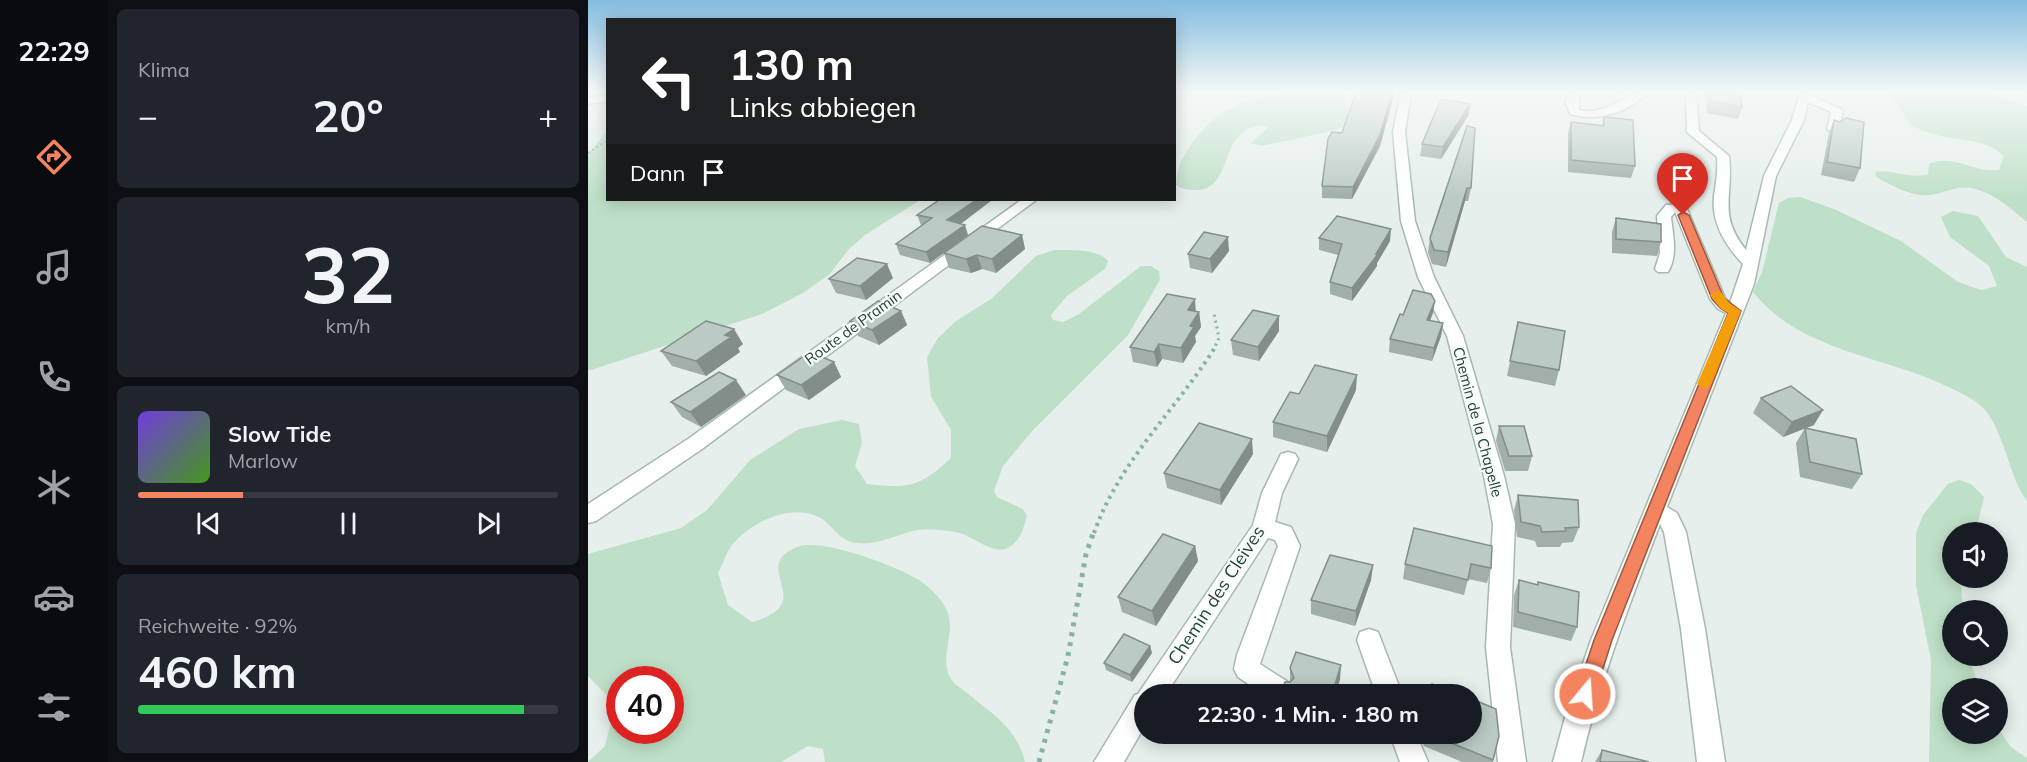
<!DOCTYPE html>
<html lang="de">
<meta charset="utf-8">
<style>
:root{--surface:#171b24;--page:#20242c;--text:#f1f3f6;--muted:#9ea1a6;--line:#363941;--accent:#f4845f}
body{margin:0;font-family:Mulish,sans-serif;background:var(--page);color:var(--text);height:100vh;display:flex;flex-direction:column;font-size:22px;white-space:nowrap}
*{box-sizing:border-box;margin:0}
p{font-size:20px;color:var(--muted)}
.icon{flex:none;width:33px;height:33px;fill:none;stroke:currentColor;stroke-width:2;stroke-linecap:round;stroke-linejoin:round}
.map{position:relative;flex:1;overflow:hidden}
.side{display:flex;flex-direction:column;gap:9px;padding:9px;background:#0d0f14;width:480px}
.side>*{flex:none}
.top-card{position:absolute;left:18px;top:18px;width:570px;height:183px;border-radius:0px;box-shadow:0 3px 15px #0003;background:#202124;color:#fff;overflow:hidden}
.fabs{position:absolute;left:1354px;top:522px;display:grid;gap:12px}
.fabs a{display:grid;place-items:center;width:66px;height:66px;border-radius:50%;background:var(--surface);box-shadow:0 3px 15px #0003;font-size:30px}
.speed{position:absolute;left:18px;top:666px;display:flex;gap:12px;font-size:30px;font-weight:700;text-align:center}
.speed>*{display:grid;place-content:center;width:78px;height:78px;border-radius:50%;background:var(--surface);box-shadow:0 3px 15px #0003;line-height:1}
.speed .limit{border:9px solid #d22;background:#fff;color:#111}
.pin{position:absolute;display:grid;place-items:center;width:51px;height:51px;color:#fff;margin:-62px -26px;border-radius:50% 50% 50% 0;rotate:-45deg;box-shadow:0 0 6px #0007}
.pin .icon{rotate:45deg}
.me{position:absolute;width:66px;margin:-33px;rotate:18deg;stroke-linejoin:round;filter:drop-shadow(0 0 4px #0008)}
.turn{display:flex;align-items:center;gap:21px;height:126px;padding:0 24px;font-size:27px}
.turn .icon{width:78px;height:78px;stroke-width:2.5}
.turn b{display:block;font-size:42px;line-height:51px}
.then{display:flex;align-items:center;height:57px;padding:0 24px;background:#0003;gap:12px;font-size:22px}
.big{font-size:45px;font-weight:700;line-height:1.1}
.side .tile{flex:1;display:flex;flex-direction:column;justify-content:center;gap:9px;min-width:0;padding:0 21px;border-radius:9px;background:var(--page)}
.side .dial{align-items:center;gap:0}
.dial b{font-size:78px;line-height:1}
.song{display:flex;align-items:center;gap:18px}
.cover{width:72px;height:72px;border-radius:9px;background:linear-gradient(135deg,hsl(260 70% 55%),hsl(100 70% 35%))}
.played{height:6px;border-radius:3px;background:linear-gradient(90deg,var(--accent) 25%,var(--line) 25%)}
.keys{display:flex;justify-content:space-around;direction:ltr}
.heat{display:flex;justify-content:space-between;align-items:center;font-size:33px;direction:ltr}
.charge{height:9px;border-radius:4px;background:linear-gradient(90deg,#34c759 92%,var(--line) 0)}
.trip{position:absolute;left:546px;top:684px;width:348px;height:60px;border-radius:30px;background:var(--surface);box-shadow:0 3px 15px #0003;font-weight:700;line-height:60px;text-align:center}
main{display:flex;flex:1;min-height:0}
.tab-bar{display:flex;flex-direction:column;width:108px;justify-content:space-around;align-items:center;background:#090b0e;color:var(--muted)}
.tab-bar .icon{width:42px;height:42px}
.tab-bar .selected{color:var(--accent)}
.tab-bar b{font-size:27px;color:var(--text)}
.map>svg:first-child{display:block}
.green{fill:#bfe0c8;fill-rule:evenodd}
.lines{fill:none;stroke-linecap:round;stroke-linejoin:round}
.minor-casing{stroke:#a8b8b2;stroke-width:3}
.path-far3{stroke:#86b3a5;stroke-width:2;stroke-dasharray:2 3;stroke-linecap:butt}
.path-far2{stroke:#86b3a5;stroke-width:3;stroke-dasharray:2 4;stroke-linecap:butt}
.path-far1{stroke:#86b3a5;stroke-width:4;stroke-dasharray:3 4.5;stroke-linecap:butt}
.path{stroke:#86b3a5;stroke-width:5;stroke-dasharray:4 6;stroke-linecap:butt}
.minor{fill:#fff;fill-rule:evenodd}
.wall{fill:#a1aea9}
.shaded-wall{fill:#838d89}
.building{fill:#bbcac4;stroke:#838d89;stroke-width:1.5}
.route{fill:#f4845f;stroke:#9f563e;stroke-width:1.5}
.slow{fill:#f59e0b}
.labels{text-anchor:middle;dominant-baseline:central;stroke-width:4.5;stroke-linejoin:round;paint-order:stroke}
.street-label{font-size:15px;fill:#24423a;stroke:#f7fbf9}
.near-street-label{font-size:18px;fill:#24423a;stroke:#f7fbf9}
</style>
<main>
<nav class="tab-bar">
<b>22:29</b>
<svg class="icon selected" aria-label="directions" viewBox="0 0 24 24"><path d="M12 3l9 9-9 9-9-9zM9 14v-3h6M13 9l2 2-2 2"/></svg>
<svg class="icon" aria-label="music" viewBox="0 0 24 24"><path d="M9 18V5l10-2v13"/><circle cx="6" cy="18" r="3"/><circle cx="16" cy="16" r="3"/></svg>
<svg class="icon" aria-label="phone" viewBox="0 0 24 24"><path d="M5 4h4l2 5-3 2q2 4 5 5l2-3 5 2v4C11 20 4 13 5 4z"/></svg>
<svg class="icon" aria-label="climate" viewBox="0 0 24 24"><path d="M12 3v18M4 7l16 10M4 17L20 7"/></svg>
<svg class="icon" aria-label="car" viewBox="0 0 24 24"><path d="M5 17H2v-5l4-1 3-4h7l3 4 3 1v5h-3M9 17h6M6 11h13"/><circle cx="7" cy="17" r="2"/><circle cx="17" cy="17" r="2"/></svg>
<svg class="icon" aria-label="filters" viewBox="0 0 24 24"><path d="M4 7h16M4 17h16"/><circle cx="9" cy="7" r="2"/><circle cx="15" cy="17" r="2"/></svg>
</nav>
<section class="side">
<div class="tile"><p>Klima</p>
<div class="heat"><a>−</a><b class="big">20°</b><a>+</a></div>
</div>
<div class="tile dial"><b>32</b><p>km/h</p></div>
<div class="tile">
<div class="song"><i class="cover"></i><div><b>Slow Tide</b><p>Marlow</p></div></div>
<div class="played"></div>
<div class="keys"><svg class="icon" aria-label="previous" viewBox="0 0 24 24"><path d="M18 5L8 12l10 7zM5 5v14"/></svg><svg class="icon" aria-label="pause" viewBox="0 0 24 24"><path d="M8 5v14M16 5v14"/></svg><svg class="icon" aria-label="next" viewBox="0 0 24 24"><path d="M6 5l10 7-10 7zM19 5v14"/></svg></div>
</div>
<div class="tile"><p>Reichweite · 92%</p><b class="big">460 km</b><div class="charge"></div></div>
</section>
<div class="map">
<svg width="1439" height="762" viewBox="0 0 1439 762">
<rect width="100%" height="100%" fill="#e6efeb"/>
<g class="green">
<path d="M709 92H761L756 100C760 107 766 119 757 126 748 132 689 142 675 146L663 143 681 127C674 125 669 126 662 128 632 140 643 188 610 190 601 190 596 190 588 185 589 166 596 154 607 139 639 99 662 101 709 92Z"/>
<path d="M1294 92H1392L1439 106V222C1423 209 1408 194 1387 189 1368 184 1359 193 1341 195 1324 197 1303 185 1288 177L1287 172C1304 168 1322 180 1340 174L1341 164C1363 153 1387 173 1411 170L1416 156C1393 134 1356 143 1329 128 1318 123 1317 112 1308 104 1304 100 1299 96 1294 92Z"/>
<path d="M19 131 20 200H332L277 235 261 249 242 274 215 293 174 314 0 371V154Z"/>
<path d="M1212 197 1246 209 1313 241 1370 282 1393 290 1409 286 1401 266 1362 237 1353 217 1365 211 1390 216 1418 257 1439 267V501C1420 475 1418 436 1397 410 1387 398 1368 391 1354 384 1290 355 1211 350 1165 292L1174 272 1191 203 1200 198Z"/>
<path d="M466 250C483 250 508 248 520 261L517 269 479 296 463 315 465 320 475 322 491 314 553 266H563L571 271 572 280 540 335 446 429 415 466 406 491 409 497 435 509 439 516C435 529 432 544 417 549 403 554 383 534 367 532 356 530 340 528 330 530 309 534 290 546 268 543 251 541 244 524 231 517 203 503 163 522 144 545 138 552 135 565 130 573L140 605 164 622C233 603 159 567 209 547 233 537 312 567 334 582 345 590 358 603 361 617 366 638 349 663 366 683 371 688 379 692 384 697 408 716 430 731 437 762H237L235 749 220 746 193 762H0L17 746 27 704 0 676V554L93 528 119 510 162 460 211 429 254 420 271 424 274 443 267 466 279 484C321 489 332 487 363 458V430L343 397 339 357 350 338 368 321 403 299 448 256ZM32 680H82V730H32Z"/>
<path d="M1371 480 1383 484 1396 497 1388 532H1365V578H1375L1373 584 1375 610H1365V656H1381L1391 688H1365V734H1410V728L1423 747 1439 758V762H1341L1343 660 1328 585V533L1335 515 1360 484Z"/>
</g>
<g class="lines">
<g class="minor-casing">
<g id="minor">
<path d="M586 92H595L586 98Z"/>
<path d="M813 92H823L817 132 827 221 846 277 875 336 916 476 927 524 922 647 938 762H910L898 647 905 524 896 476 859 336 830 277 813 221 805 132Z"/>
<path d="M981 92H991V110C1019 117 1036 92 1061 92 1040 113 1010 122 982 114L978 103Z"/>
<path d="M1098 92H1108L1111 131 1141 156C1146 195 1129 214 1158 250L1176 176 1204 120 1212 92H1222V95L1255 110 1251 129 1245 133 1239 129 1243 112 1220 102 1216 120 1188 176 1166 284 1079 507 1089 513 1098 532 1117 629 1137 762H1109L1093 629 1076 532 1072 524C1042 603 1012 680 993 762H965L979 710 1003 640 1138 313 1130 309 1122 299 1087 212 1083 217C1085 235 1090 255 1080 272H1070L1067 269 1072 253 1069 216 1078 205 1097 204 1137 298 1142 303 1155 264C1137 245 1123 223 1126 196 1128 183 1130 170 1129 157L1099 132Z"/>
<path d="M20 95V101L0 104V98Z"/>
<path d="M433 200H448L114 449 8 521 0 523V504L100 439Z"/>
<path d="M700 452 707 454 710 459 694 493 687 522 703 527 712 546 672 664 700 682 704 691 702 694H675L650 677 646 669 649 655 690 546 687 540 680 538 578 694H556V727L536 762H506L547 695 550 694 665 525 674 493 693 454Z"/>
<path d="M781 629 790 632 814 694H788L769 640 772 632Z"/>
<path d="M802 734H828L840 762H812Z"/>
</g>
</g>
<path class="path-far3" d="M0 153 20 140"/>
<path class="path-far2" d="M625 351 631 338 626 313"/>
<path class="path-far1" d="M506 533C531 462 586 412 626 349"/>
<path class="path" d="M451 762 480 656 498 554 506 531"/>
<use href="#minor" class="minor"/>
</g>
<g class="wall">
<path d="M1024 92H1037L1036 95Z"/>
<path d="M1117 92H1151L1154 107 1150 119 1119 113Z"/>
<path d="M806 95 792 146 764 199 734 198V186L754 133Z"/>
<path d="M882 104 880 116 853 159 832 156 834 144Z"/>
<path d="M1016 117 1047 166 1043 178 980 172V133L983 122 1014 125Z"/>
<path d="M1246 120 1272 168 1266 182 1233 175 1241 133Z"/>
<path d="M879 126 883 188 880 201H877L858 267 844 264 840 252 842 238Z"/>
<path d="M404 200 373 224 380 235 342 263 312 255 308 244 334 226 333 225 329 215Z"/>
<path d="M1028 218 1073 242 1069 256 1024 253V232Z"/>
<path d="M434 235 437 249 408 273 394 269 383 273 361 268 356 253Z"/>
<path d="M731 238 802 241 789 263V266L764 301 742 294V282L750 255 731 250Z"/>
<path d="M641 251 624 273 602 268 600 254Z"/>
<path d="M305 278 278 300 248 293 241 279Z"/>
<path d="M313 311 319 325 291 345 270 336 262 321Z"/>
<path d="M608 312H611L613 327 607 336 608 342 595 363 574 359 569 367 545 362 542 347Z"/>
<path d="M845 313 842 321 855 323 853 336 844 361 801 352 802 339 815 315Z"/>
<path d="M930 322 971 370 967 386 919 376Z"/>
<path d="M691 331 671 361 645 355 643 340Z"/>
<path d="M155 344 150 348 152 352 118 376 84 366 73 351Z"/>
<path d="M246 362 253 377 221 400 198 390 189 375Z"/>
<path d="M768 390 739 452 685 437V422L711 394Z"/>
<path d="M158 395 113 427 94 417 83 402Z"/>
<path d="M1173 398 1226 425 1218 428 1274 474 1264 489 1212 477 1208 443 1217 428 1195 437 1165 413Z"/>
<path d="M911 426 944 456 940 471H917L908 441Z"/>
<path d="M665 454 633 505 579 488 576 473Z"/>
<path d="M930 495 991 527 985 542 974 543 972 547H949L947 541 929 537 926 510Z"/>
<path d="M826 528 903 568 899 583 880 579 876 595 815 579 817 564Z"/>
<path d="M607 546 610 561 568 626 534 612 530 597Z"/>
<path d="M785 565 783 580 767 626 723 614V600Z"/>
<path d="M931 580 989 627 983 641 925 627 926 595Z"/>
<path d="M562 646 564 653 544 682 518 670 516 663Z"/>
<path d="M702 668 752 680 702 681Z"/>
<path d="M724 734H735L734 737Z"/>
<path d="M830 734H884L911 736 905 762H874L836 746Z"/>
<path d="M1014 750 1061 762H1007Z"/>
</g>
<g class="shaded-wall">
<path d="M804 92H806V95L792 146 764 199 765 187Z"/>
<path d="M882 104 880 116 853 159 855 147Z"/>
<path d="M879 188 877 201 858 267 860 252Z"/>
<path d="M388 200H404L363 231 359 220Z"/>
<path d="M377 225 380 235 342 263 338 252Z"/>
<path d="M803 229 802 241 789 263V266L764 301V288Z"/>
<path d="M434 235 437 249 408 273 404 259Z"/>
<path d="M640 237 641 251 624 273 622 259Z"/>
<path d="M389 255 394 269 383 273 378 259Z"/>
<path d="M299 264 305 278 278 300 272 286Z"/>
<path d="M607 299 608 314 600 310Z"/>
<path d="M847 301 845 313 837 332 839 320Z"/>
<path d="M313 311 319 325 291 345 284 330Z"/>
<path d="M611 312 613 327 607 336 608 342 595 363 593 348 602 326Z"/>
<path d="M691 316V331L671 361 670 347Z"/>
<path d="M855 323 853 336 844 361 846 348Z"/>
<path d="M146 329 155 344 150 348 152 352 118 376 108 361 137 335Z"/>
<path d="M571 344 574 359 569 367 566 352Z"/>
<path d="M246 362 253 377 221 400 213 385Z"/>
<path d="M769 375 768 390 739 452V436Z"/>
<path d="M148 380 158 395 113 427 102 412Z"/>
<path d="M1235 410 1226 425 1195 437 1204 422Z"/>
<path d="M664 439 665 454 633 505 632 490Z"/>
<path d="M607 546 610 561 568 626 564 611Z"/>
<path d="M785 565 783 580 767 626 768 611Z"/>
<path d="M562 646 564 653 544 682 542 675Z"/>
<path d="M753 665 752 680 747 694H744Z"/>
</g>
<g class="building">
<path d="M768 92H804L792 135 765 187 734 186 740 139 744 132 754 133Z"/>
<path d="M1122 92H1151L1154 107 1123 101Z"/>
<path d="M853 99 882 104 855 147 834 144Z"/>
<path d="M1016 117 1045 120 1047 166 983 160V122L1016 126Z"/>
<path d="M1258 118 1276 122 1272 168 1239 162 1246 120 1252 122Z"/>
<path d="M879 126 887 128 883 188H879L860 252 846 250 842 238Z"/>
<path d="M351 200H388L359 220 377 225 338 252 308 244 344 218 329 215Z"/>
<path d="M749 216 803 229 788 254H790L764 288 742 282 754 244 731 238Z"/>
<path d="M1028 218 1073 224V242L1028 239Z"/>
<path d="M394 226 434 235 404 259 389 255 378 259 356 253Z"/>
<path d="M616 232 640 237 622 259 600 254Z"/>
<path d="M269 258 299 264 272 286 241 279Z"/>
<path d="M825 290 843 294 847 301 839 320 855 323 846 348 802 339 812 314 815 315Z"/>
<path d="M579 294 607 299 600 310 611 312 602 326 606 327 593 348 571 344 566 352 542 347Z"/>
<path d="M290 301 313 311 284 330 262 321Z"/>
<path d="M665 310 691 316 670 347 643 340Z"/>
<path d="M118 321 146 329 137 335 143 337 108 361 73 351Z"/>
<path d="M930 322 977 331 971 370 922 361Z"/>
<path d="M222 352 246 362 213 385 189 375Z"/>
<path d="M727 365 769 375 739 436 685 422 702 392 711 394Z"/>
<path d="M131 372 148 380 102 412 83 402Z"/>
<path d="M1203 386 1235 410 1204 422 1173 398Z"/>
<path d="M611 423 664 439 632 490 576 473Z"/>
<path d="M911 426H936L944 456H921Z"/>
<path d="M1217 428 1268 439 1274 474 1222 462Z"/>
<path d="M930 495 990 500 991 527 977 528 978 531 954 532 952 526 933 522Z"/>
<path d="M826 528 904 546 903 568 883 564 880 580 817 564Z"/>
<path d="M575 534 607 546 564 611 530 597Z"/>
<path d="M742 555 785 565 768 611 723 600Z"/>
<path d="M931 580 950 585V582L991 592 989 627 930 612Z"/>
<path d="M536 634 562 646 542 675 516 663Z"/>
<path d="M708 652 753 665 744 694H692L697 682H702L706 678 702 668Z"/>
<path d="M844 684 871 694H841Z"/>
<path d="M884 699 908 709 911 736 905 760 841 734H884Z"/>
<path d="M1014 750 1061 762H1012Z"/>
</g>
<linearGradient id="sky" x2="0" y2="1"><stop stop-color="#84bce0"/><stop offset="0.46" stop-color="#f4f8f6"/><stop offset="1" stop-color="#f4f8f6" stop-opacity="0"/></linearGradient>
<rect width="1439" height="199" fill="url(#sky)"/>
<path class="route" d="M1095 212 1101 215 1136 298 1153 311 1024 640 1007 694 1004 700 997 703 990 700 988 694 1006 640 1140 313 1132 308 1124 299 1090 215Z"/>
<path class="slow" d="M1128 291 1133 292 1141 303 1153 311 1123 384 1116 389 1109 384 1140 313 1132 308 1122 295Z"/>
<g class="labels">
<g class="street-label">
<text transform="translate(265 327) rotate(-36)">Route de Pramin</text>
<text transform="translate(890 422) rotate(75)">Chemin de la Chapelle</text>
</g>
<g class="near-street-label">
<text transform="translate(628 595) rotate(-57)">Chemin des Cleives</text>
</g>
</g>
</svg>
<div class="fabs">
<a><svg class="icon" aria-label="sound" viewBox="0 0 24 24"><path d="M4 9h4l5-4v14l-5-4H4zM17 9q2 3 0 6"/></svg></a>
<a><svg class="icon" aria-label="search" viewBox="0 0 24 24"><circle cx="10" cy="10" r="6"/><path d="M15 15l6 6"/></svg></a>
<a><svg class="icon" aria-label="layers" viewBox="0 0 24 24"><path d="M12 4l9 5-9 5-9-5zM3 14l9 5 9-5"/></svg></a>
</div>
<div class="speed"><div class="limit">40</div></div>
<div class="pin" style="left:1095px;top:215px;background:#d93025"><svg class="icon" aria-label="arrive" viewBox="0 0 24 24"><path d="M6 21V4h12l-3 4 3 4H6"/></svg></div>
<svg class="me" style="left:997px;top:694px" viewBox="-20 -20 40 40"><circle r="17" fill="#f4845f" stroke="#fff" stroke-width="3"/><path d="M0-11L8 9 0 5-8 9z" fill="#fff"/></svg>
<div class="trip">22:30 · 1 Min. · 180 m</div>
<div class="top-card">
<div class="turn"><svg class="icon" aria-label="left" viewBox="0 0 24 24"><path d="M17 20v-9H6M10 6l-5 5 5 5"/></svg><div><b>130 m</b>Links abbiegen</div></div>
<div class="then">Dann<svg class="icon" aria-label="arrive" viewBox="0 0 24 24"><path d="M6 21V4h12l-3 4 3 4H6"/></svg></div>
</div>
</div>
</main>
